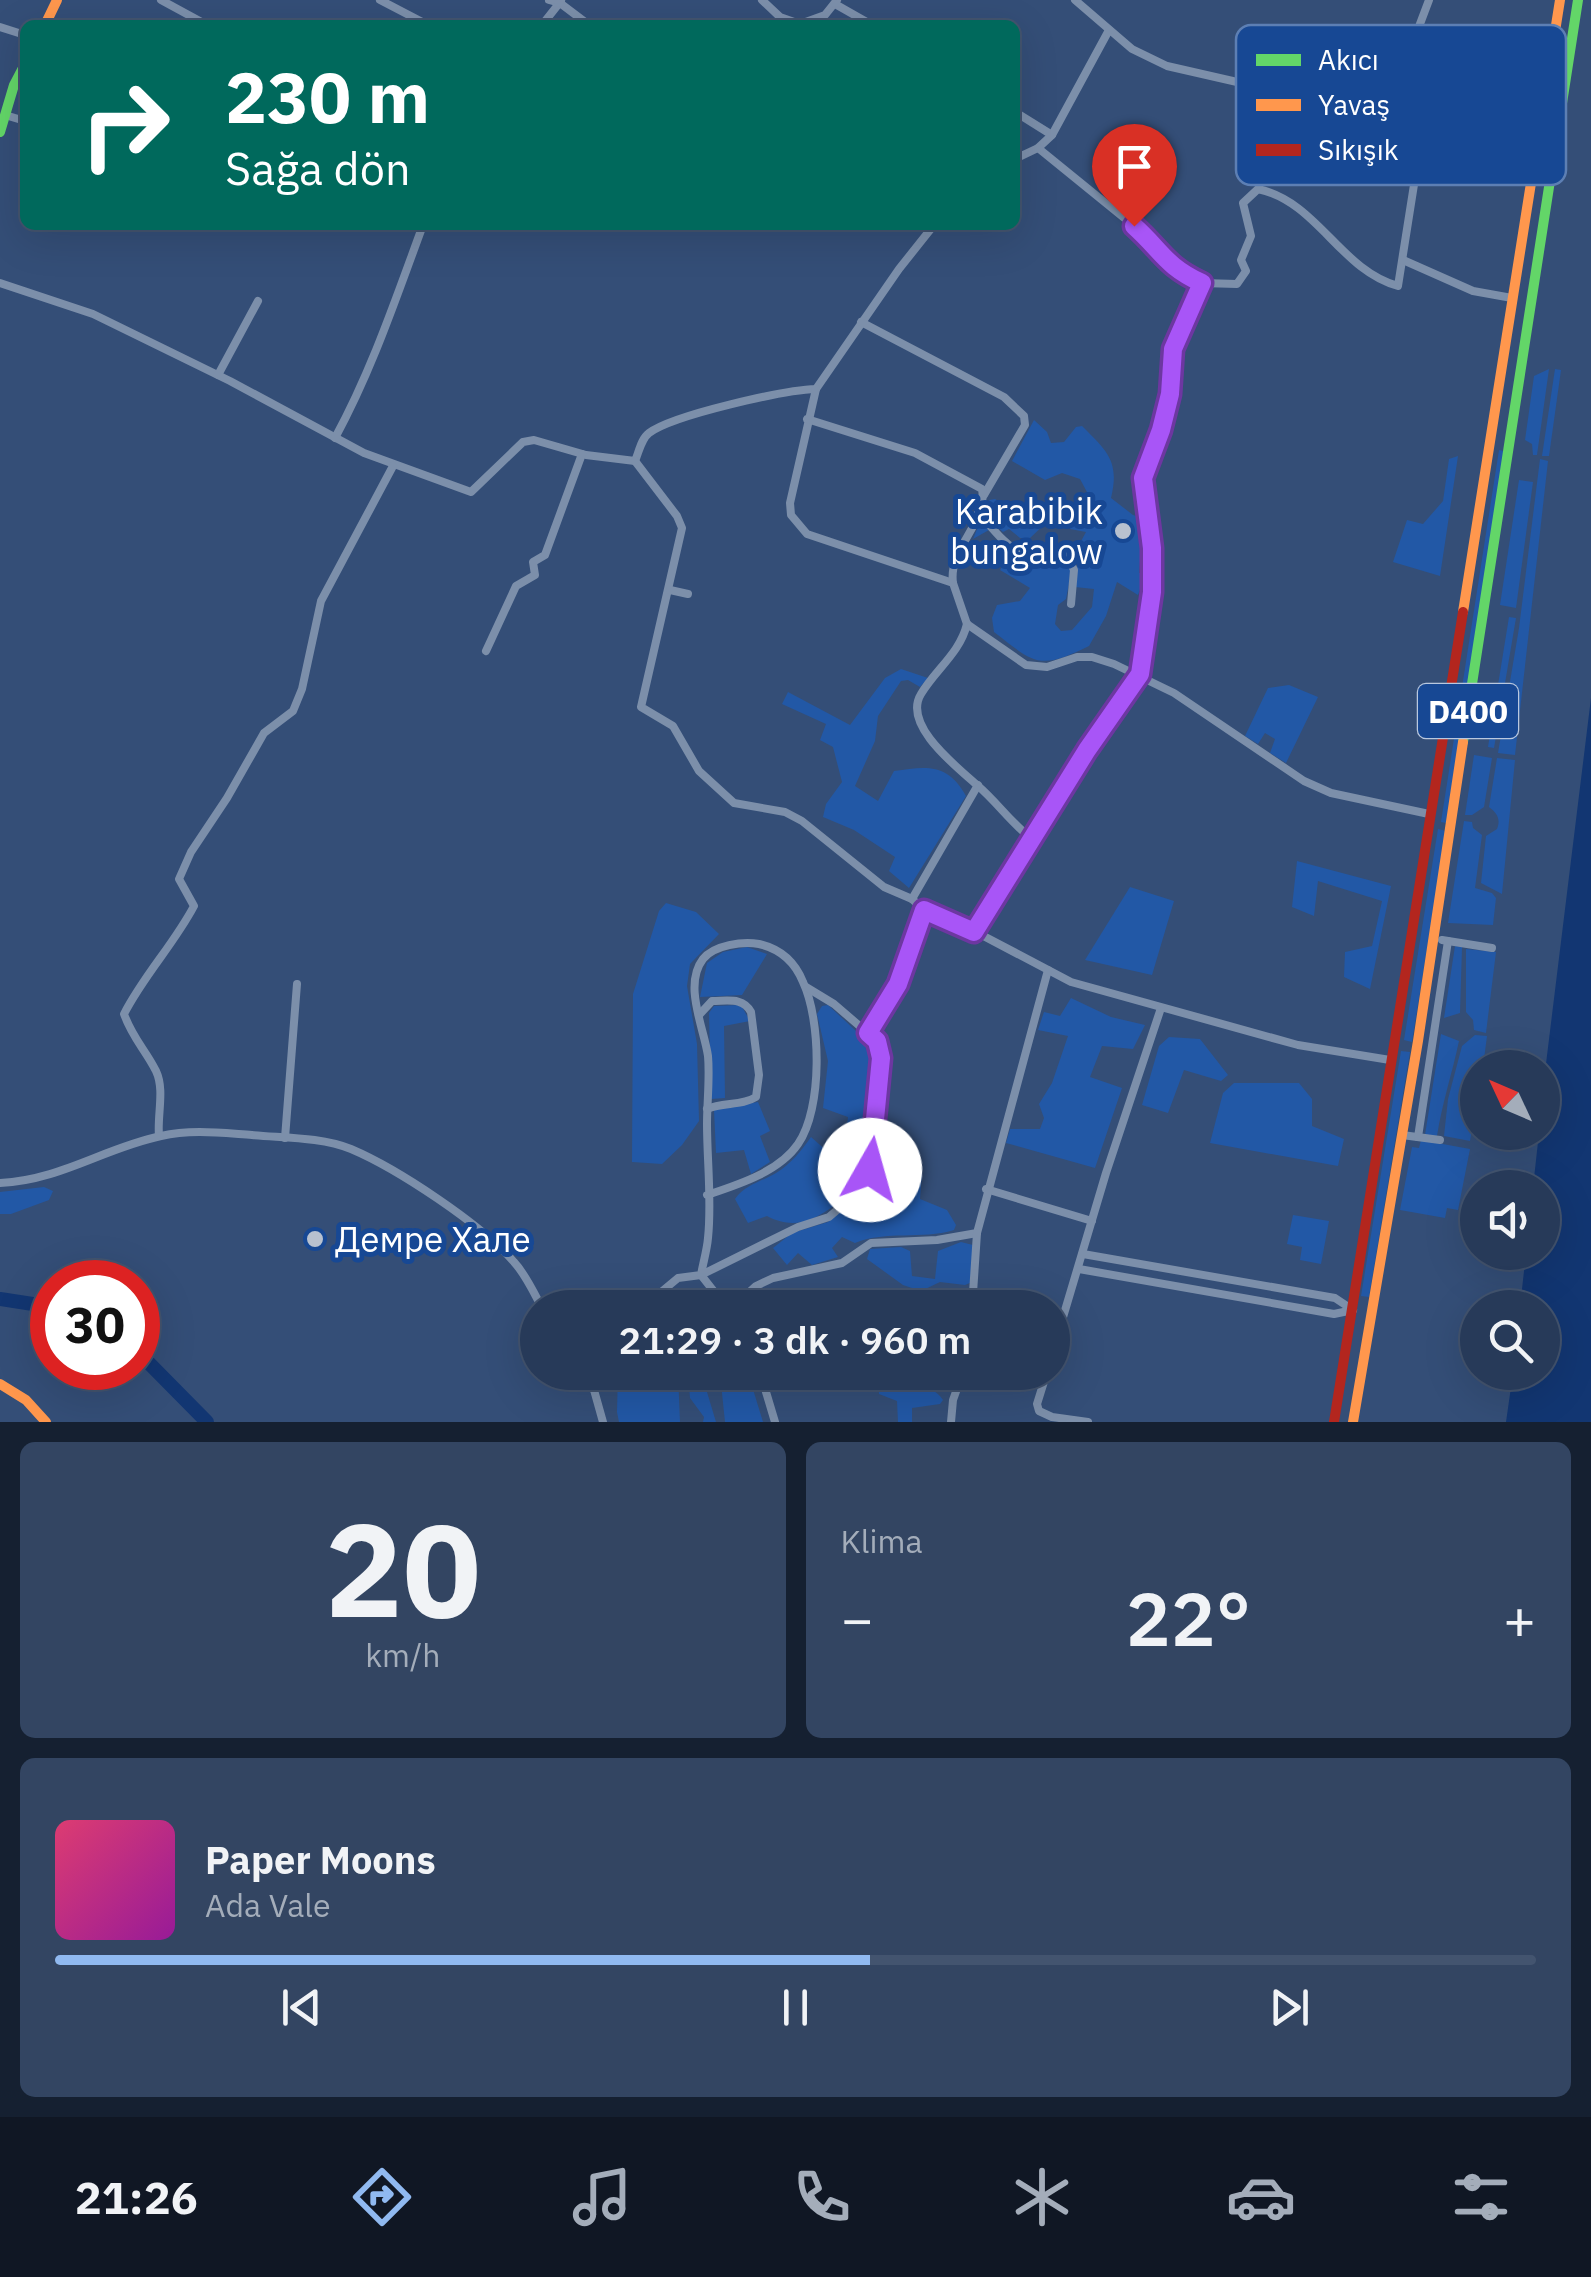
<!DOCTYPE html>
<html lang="tr">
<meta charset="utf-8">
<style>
:root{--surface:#273a59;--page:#334562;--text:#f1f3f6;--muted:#a4adba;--line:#43546f;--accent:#90b9f0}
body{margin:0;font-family:"IBM Plex Sans",sans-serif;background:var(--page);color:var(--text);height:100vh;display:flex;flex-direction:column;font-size:38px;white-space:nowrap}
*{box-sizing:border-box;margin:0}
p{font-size:32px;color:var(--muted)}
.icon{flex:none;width:55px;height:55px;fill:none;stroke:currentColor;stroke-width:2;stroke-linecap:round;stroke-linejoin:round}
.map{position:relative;height:1422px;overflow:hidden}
.drawer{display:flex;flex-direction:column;gap:20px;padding:20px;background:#152031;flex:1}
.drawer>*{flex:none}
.banner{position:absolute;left:20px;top:20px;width:1000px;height:210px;border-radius:15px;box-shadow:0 10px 40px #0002,0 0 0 2px var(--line);background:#00695c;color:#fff;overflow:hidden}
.needle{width:65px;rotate:314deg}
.fabs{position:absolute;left:1460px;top:1050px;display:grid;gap:20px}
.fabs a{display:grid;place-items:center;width:100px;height:100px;border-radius:50%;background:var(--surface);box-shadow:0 10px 40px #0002,0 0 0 2px var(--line);font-size:50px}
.speed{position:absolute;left:30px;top:1260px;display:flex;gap:20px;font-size:50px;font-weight:700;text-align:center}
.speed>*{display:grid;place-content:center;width:130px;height:130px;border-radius:50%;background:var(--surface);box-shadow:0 10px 40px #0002,0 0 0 2px var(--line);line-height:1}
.speed .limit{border:15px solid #d22;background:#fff;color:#111}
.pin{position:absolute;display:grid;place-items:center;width:85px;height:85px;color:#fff;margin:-102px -42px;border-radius:50% 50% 50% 0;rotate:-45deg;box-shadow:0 0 10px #0007}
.pin .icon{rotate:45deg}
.me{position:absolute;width:110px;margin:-55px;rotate:7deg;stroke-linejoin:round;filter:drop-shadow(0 0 8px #0008)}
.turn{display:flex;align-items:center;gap:35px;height:210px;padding:0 40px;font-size:45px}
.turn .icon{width:130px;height:130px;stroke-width:2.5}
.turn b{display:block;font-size:70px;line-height:85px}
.big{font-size:75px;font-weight:600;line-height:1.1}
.drawer .widget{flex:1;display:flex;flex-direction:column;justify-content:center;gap:15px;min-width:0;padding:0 35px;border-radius:15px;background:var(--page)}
.drawer .dial{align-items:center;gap:0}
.dial b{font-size:130px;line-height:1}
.song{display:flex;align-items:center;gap:30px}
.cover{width:120px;height:120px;border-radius:15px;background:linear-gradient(135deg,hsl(340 70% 55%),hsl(300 70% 35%))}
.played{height:10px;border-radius:5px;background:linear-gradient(90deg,var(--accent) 55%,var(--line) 55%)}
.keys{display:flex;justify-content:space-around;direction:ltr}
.heat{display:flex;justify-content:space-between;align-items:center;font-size:55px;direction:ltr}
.drawer .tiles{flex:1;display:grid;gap:20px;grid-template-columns:1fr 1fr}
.widget:last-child{grid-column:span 2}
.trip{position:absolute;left:520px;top:1290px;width:550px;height:100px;border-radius:50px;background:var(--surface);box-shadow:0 10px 40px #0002,0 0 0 2px var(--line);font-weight:600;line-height:100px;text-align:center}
.dock{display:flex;height:160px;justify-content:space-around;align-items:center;background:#101724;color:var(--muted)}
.dock .icon{width:70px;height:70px}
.dock .selected{color:var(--accent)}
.dock b{font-size:45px;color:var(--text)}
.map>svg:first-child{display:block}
.green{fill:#2258a6}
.water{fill:#123672}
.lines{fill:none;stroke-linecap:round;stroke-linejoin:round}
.river{stroke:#123672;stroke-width:14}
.street{stroke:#7c8faa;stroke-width:8}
.fast{stroke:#63d668;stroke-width:10}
.slow{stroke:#ff974d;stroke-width:10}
.jam{stroke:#b3261e;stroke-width:10}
.route-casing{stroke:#6d37a1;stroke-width:25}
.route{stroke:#a855f7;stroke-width:18}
.poi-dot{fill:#b8c1cf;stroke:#174894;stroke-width:4}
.labels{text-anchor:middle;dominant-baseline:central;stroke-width:10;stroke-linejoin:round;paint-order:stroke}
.shield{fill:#174894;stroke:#b9c8df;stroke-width:2.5}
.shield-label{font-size:32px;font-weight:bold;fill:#fff}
.poi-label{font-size:35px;fill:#fff;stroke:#174894;text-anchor:end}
.key{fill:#174894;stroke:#5d7fb4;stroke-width:2.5}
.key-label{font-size:28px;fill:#fff}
</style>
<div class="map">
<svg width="1591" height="1422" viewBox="0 0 1591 1422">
<rect width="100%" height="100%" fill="#344e77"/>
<g class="green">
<path d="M1549 369 1537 455H1533L1532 444 1525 440 1534 376Z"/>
<path d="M1555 369 1561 370 1549 456H1542Z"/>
<path d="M1034 420 1047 432 1051 443 1064 442 1076 427 1082 426C1107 451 1120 461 1111 498L1133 515 1140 517 1145 528 1147 554 1140 561 1139 573H1146L1138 595 1117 582 1106 616 1089 646C1039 671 1034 663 994 632L992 618 997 605 1020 601 1030 588 1000 570 1005 561 1017 567 1032 561 1045 563 1061 553C1076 565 1069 582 1066 599L1058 605 1055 624 1061 631 1072 630 1092 607 1094 589 1075 587 1080 543 1086 532 1070 529V524L1088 494 1080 479 1062 473 1045 480 1012 461Z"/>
<path d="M1499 450 1504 451 1446 823 1441 822Z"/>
<path d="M1458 456 1440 576 1393 562 1407 520 1423 524 1443 501 1449 459Z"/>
<path d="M1540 459 1548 461 1515 755 1498 753 1519 628Z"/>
<path d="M1519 480 1533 482 1516 608 1500 605Z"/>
<path d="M995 499 1009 507 1013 505 1046 523 1030 538H1020L1009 529 1003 532 996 526 973 539 989 500Z"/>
<path d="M1509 617 1516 618 1494 748 1488 747Z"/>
<path d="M901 669 928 678 920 687 908 680 901 681 878 716 875 741 855 786 878 801 894 771C927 766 948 763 966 796L909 888 889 871 895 857 854 830 823 817 826 804 842 782 833 747 820 740 826 724 782 704 788 692 850 725 885 678Z"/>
<path d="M1289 685 1318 697 1286 763 1270 753 1275 739 1265 733 1258 744 1245 736 1268 688Z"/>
<path d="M1474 755 1492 758 1484 807 1472 815H1465Z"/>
<path d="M1497 758 1515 760 1502 894 1481 883 1486 836 1497 829C1501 819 1497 813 1489 807Z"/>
<path d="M1464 821 1472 822 1473 828 1482 835 1475 888 1492 893 1496 898 1493 925 1448 923Z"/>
<path d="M1438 829 1446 831 1412 1042 1404 1040Z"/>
<path d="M1297 861 1391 886 1370 989 1344 977 1345 952 1372 946 1382 901 1318 881 1314 916 1292 907Z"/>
<path d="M1130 887 1174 901 1152 975 1085 960Z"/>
<path d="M666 903 696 912 719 934 690 964 687 986 697 1044 699 1121 682 1145 662 1164 632 1162 633 994 659 911Z"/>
<path d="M1455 946 1462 947 1460 1013 1444 1018Z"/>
<path d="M747 947 767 954 742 995 700 997 707 963 723 952Z"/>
<path d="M1466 949 1496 952 1486 1033 1474 1030 1473 1020 1466 1012Z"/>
<path d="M1071 998 1111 1017 1145 1025 1133 1049 1102 1046 1090 1077 1122 1088 1095 1168 1006 1143 1010 1129H1040L1044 1118 1039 1104 1052 1083 1068 1036 1038 1030 1044 1012 1060 1016Z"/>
<path d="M741 1005 750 1021 724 1026 725 1098 711 1099 709 1013 714 1006Z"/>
<path d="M828 1005 871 1045 877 1061 867 1151 845 1140 848 1117 823 1108 828 1061 817 1014 822 1006Z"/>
<path d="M1441 1034 1459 1041C1452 1074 1442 1103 1437 1136L1425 1135Z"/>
<path d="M1475 1035 1487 1036 1483 1067 1478 1068 1477 1099 1470 1141 1444 1136 1448 1099 1462 1046Z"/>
<path d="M1169 1037 1200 1039 1228 1075 1221 1081 1184 1070 1168 1113 1142 1105 1159 1046Z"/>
<path d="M1401 1051 1410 1052 1369 1297 1361 1296Z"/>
<path d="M1234 1083H1299L1312 1099V1126L1344 1139 1338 1166 1210 1143 1223 1093Z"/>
<path d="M758 1102 770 1131 760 1136 770 1162 751 1174 744 1150 716 1153 714 1110Z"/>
<path d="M811 1137 862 1182C833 1206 806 1237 767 1216L748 1223 735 1199C746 1184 761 1182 776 1173 791 1164 801 1151 811 1137Z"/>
<path d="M1421 1140 1470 1149 1458 1210 1447 1208 1445 1218 1400 1210 1412 1147 1419 1148Z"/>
<path d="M880 1143 919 1152 922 1174 920 1199 947 1210 956 1225 954 1230C921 1240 887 1230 855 1243L842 1237 832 1248 838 1257 812 1265 798 1253 787 1265 773 1248 792 1233 828 1222 872 1183Z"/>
<path d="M44 1187 53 1191 49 1200 11 1214H0V1192Z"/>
<path d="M1293 1215 1329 1221 1321 1264 1300 1260 1302 1247 1287 1244Z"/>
<path d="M961 1242 973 1245 972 1282 965 1285 940 1282 921 1291 903 1285 867 1259 870 1249 901 1247 910 1251 912 1276 935 1279 938 1251Z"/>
<path d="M618 1373H678L680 1422H619L617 1412Z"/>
<path d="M688 1373H697L704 1382 716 1422H703L704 1417 690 1398Z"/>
<path d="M714 1373H748L763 1422H725L721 1383Z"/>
<path d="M878 1378C899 1380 932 1382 943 1400L940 1404 912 1408V1422H898L897 1401 879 1394Z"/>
</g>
<path class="water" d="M1591 698V1422H1506L1513 1373 1542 1372V1308L1520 1307 1526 1253 1542 1252V1188L1533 1187 1539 1133 1542 1132 1543 1088Z"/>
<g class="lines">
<g class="river">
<path d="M0 1299 52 1307"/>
<path d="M138 1352 207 1422"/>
</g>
<g class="street">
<path d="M161 0 207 25"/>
<path d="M380 0 428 25"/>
<path d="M549 0 560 3 589 25"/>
<path d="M762 0 780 17 800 24 825 15 837 0"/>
<path d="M1075 0 1132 49 1167 66 1259 87 1346 90 1448 127 1537 146"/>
<path d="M835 4 872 25"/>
<path d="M542 25 561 1"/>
<path d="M0 27 25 35"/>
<path d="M1389 106 1429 0"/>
<path d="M1015 112 1052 135"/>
<path d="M5 115 25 121"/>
<path d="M1038 148 1052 135 1109 30"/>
<path d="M1015 159 1038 148 1134 226 1153 243 1168 264 1182 274 1202 283 1237 284 1246 271 1241 260 1251 236 1243 203 1258 189C1318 202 1340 270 1398 286L1416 172 1419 118"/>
<path d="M1403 260 1473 291 1512 298"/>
<path d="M0 283 93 314 230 381 364 453 471 492 523 442 534 440 586 455 635 461C639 452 641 439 649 433 673 415 784 390 816 389L899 269 934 225"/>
<path d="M861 322 1004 397 1024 416 1025 425 984 495"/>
<path d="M218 375 258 301"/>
<path d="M816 389 790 503 791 515 807 534 953 583 967 624 1026 665 1047 667 1077 657H1092L1114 664 1174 693 1304 781 1331 793 1429 814"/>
<path d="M807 419 915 453 982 489C988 523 948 548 953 583"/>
<path d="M335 438C372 370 396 298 423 225"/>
<path d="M635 461 677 516 682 528 641 707 673 726 699 771 734 803 785 812 802 821 884 887 912 899"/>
<path d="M978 512C1005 542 1022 571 1063 547L1074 570 1071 604"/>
<path d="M670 590 688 594"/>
<path d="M967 624C960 653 936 669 921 694 902 725 957 767 977 785 997 802 1011 823 1032 839L1087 750 1140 674 1152 592V548L1143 478 1161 430 1170 393 1173 349 1202 283"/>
<path d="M486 651 516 586 535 575 533 562 545 555 582 454"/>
<path d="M978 785 912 899 924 910 974 931 1071 982 1298 1045 1390 1060"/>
<path d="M974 931 1032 839"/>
<path d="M1442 940 1492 948"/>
<path d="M699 1015 712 1001C728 1001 743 997 751 1012L759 1075 756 1097C742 1106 723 1102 707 1109"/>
<path d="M868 1033 898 985 924 910"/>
<path d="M1402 1135 1440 1140"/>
<path d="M159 1136C157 1115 165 1090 156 1071 145 1049 133 1039 124 1014 144 975 174 944 194 906L179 879 191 852 227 798 264 733 293 711 302 689 321 601 393 466"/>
<path d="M1418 1137 1448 941"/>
<path d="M285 1138 297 984"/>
<path d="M0 1183C61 1180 104 1148 161 1136 191 1129 222 1133 252 1135 284 1138 321 1137 351 1149 398 1169 481 1224 514 1262 526 1275 534 1293 542 1308"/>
<path d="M986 1189 1092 1221"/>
<path d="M1083 1254 1335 1298 1353 1310"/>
<path d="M1079 1269 1334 1314 1353 1310"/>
<path d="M642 1308 678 1278 701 1275C703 1263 707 1250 708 1238 712 1201 707 1161 707 1124 707 1102 710 1078 708 1056 704 1028 683 985 703 959 714 945 743 941 759 944 781 949 795 962 803 982 821 1020 823 1108 798 1144 779 1172 737 1185 707 1195"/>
<path d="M727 1308 701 1275 798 1227 829 1217 865 1186 871 1170 879 1101 881 1058 877 1041 834 1004 806 987"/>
<path d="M732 1308 756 1286 773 1278 842 1263 871 1243 937 1240 977 1233 1048 970"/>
<path d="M972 1308 977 1233"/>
<path d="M1052 1354 1106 1173 1161 1008"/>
<path d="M585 1372 594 1390 603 1422"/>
<path d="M760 1372 775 1422"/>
<path d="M1047 1372 1037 1404 1039 1411 1052 1417 1088 1422"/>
<path d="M594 1390 604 1381 607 1372"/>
<path d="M951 1422 953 1400 963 1372"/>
</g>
<g class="fast">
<path d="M0 132 14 85 25 64"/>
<path d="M1463 742 1578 0"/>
</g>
<g class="slow">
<path d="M45 25 57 0"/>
<path d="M1463 612 1560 0"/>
<path d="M0 1384 26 1400 46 1422"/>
<path d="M1353 1422 1418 1041 1463 742"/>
</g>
<path class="jam" d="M1334 1422 1463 612"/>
</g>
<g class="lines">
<g class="route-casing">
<path id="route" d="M870 1170 881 1058 877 1041 868 1033 898 984 924 910 974 932 1087 750 1140 674 1152 592V548L1143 478 1161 430 1170 394 1173 349 1202 283C1165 266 1162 251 1134 226"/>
</g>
<use href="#route" class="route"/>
</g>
<g class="poi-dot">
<circle cx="1123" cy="531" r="10"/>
<circle cx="315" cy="1239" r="10"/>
</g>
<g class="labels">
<rect class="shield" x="1418" y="684" width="100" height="54" rx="8"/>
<g class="shield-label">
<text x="1468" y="711">D400</text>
</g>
<g class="poi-label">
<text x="1103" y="511">Karabibik<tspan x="1103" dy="40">bungalow</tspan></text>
<text x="335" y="1239" text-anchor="start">Демре Хале</text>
</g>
</g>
<rect x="1236" y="25" width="330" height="160" rx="15" class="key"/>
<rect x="1256" y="54" width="45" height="12" fill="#63d668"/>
<rect x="1256" y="99" width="45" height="12" fill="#ff974d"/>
<rect x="1256" y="144" width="45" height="12" fill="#b3261e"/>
<g class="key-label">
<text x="1318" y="70">Akıcı</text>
<text x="1318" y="115">Yavaş</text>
<text x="1318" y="160">Sıkışık</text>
</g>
</svg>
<div class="fabs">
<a><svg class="needle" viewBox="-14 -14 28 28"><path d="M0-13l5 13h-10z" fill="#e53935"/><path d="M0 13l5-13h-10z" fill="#a4adba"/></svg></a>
<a><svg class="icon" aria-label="sound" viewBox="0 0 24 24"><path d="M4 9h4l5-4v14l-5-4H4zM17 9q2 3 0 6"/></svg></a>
<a><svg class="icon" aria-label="search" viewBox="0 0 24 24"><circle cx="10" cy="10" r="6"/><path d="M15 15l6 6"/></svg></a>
</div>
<div class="speed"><div class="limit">30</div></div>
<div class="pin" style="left:1134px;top:226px;background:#d93025"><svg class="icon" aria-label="arrive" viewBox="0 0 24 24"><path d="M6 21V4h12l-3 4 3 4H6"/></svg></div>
<svg class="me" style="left:870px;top:1170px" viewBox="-20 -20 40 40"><circle r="19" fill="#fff"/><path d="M0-13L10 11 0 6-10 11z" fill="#a855f7"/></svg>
<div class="trip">21:29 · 3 dk · 960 m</div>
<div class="banner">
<div class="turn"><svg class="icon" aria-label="right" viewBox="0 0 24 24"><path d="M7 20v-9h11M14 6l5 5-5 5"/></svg><div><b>230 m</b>Sağa dön</div></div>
</div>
</div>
<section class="drawer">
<div class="tiles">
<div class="widget dial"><b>20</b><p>km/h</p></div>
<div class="widget"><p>Klima</p>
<div class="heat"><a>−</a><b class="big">22°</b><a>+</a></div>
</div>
<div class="widget">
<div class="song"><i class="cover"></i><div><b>Paper Moons</b><p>Ada Vale</p></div></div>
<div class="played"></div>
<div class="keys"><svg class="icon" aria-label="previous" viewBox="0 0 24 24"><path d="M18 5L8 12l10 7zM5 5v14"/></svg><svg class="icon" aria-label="pause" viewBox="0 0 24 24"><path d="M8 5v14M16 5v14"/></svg><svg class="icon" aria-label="next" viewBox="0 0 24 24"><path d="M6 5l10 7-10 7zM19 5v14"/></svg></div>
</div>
</div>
</section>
<nav class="dock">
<b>21:26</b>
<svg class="icon selected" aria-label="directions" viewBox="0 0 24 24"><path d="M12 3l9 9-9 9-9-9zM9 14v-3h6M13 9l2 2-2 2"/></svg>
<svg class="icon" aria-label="music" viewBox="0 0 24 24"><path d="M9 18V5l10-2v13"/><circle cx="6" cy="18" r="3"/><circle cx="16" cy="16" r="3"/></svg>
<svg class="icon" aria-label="phone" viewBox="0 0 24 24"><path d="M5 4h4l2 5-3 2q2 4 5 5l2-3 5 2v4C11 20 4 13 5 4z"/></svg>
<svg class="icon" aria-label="climate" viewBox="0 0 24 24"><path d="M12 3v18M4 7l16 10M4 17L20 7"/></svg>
<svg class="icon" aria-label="car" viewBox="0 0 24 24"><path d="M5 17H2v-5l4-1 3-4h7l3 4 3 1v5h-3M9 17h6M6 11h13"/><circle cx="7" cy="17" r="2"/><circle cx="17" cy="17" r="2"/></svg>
<svg class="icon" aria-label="filters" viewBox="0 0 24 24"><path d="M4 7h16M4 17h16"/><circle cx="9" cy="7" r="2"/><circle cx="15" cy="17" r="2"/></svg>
</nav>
